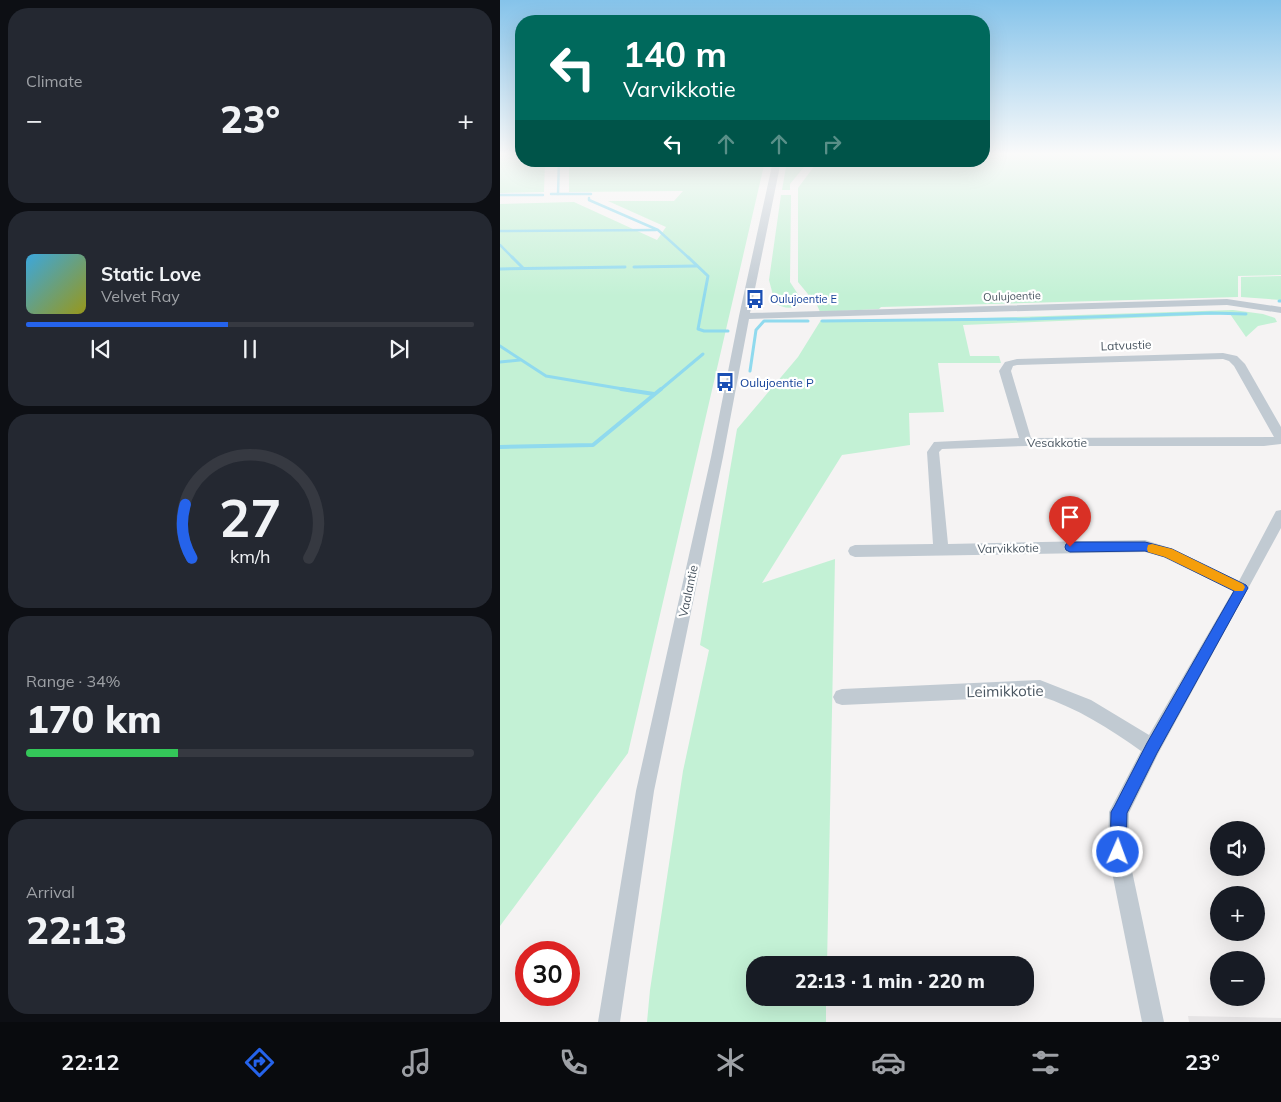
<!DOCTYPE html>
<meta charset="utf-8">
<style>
:root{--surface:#171b24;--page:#242831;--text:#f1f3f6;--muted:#9ea1a6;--line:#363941;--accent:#2563eb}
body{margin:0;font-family:Mulish,sans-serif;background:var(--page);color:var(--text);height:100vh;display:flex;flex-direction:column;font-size:19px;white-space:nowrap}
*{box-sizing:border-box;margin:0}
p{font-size:16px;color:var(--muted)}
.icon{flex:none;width:28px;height:28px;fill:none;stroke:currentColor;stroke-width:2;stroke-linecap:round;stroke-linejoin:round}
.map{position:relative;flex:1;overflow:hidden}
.sheet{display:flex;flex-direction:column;gap:8px;padding:8px;background:#0d0f14;width:500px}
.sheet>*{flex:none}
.top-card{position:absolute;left:15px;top:15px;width:475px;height:152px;border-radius:20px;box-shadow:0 5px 20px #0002;background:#00695c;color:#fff;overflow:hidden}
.controls{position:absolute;left:710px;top:821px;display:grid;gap:10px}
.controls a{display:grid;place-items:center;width:55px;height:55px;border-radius:50%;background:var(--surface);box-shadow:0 5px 20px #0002;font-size:25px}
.speed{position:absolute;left:15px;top:941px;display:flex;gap:10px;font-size:25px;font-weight:700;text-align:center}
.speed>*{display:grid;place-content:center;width:65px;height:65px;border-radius:50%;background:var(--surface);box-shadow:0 5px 20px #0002;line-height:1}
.speed .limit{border:8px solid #d22;background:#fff;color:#111}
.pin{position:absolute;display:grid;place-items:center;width:42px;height:42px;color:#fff;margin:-51px -21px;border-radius:50% 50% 50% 0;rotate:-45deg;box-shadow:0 0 5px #0007}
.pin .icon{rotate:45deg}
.me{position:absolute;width:55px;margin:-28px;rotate:2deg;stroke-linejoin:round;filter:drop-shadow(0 0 4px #0008)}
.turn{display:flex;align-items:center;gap:18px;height:105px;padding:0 25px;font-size:22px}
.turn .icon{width:65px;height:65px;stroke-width:2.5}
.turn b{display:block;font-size:35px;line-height:42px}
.lanes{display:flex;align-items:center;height:48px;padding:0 25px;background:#0003;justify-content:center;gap:25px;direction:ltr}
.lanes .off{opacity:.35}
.big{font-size:38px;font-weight:800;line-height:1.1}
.sheet .card{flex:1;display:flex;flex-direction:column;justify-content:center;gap:8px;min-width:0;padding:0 18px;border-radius:20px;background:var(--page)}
.sheet .dial{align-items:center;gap:0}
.dial svg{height:130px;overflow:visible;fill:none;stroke:var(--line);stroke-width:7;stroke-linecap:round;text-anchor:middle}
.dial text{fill:var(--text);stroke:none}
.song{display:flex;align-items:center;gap:15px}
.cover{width:60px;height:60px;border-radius:8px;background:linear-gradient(135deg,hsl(200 70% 55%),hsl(60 70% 35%))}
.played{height:5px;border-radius:2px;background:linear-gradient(90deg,var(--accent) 45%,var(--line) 45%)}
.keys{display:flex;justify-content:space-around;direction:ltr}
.heat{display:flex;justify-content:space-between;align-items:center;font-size:28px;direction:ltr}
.charge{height:8px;border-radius:4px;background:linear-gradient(90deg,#34c759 34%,var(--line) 0)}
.trip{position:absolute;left:246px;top:956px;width:288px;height:50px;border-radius:20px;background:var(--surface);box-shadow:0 5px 20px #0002;font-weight:800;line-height:50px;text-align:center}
.tabs{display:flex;height:80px;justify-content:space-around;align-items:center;background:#090b0e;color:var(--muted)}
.tabs .icon{width:35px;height:35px}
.tabs .selected{color:var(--accent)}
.tabs b{font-size:22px;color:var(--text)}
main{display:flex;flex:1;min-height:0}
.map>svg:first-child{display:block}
.education{fill:#e6e4e5}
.green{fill:#c3f1d5}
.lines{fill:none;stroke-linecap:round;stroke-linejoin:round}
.stream-far2{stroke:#90daee;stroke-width:2.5}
.stream-far1{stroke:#90daee;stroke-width:3}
.stream{stroke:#90daee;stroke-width:4}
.minor{fill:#c1cad2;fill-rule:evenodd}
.route{fill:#2563eb;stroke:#184099}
.slow{fill:#f59e0b}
.labels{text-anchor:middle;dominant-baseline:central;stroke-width:4.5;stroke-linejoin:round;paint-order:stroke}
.far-street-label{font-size:11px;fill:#4a5661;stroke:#fff}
.far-transit-label{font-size:11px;fill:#164399;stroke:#fff;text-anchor:start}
.street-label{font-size:12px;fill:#4a5661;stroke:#fff}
.transit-label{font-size:12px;fill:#164399;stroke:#fff;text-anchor:start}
.near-street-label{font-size:15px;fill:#4a5661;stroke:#fff}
</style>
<main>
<section class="sheet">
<div class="card"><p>Climate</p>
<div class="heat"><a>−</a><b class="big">23°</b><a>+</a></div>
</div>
<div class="card">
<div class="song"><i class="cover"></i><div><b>Static Love</b><p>Velvet Ray</p></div></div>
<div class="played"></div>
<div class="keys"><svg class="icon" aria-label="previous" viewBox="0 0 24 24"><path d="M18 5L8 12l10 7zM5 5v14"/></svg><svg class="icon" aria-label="pause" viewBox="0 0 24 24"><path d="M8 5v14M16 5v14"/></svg><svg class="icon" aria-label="next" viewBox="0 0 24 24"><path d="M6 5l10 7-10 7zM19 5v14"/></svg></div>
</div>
<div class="card dial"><svg viewBox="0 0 100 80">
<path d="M14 69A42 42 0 1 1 86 69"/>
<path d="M14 69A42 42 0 0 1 10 36" stroke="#2563eb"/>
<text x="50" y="56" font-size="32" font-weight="700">27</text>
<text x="50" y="72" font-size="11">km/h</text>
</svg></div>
<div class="card"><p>Range · 34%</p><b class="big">170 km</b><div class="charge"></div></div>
<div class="card"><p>Arrival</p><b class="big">22:13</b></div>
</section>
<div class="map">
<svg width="781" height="1022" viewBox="0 0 781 1022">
<rect width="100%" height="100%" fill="#f5f3f3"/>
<path class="education" d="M688 1016 781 1018V1022H689Z"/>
<g class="green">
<path d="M0 153H21V161H45L44 192 0 193Z"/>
<path d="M484 153H781V275L738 276V297L381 307 379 309 320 312 317 305 298 282V188L318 161H484Z"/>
<path d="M69 161H265L128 753 0 926V204L74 202 157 240 166 227 108 201H174L183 191 69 192Z"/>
<path d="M287 161H309L290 184V190H282Z"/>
<path d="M281 195H291L290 282 303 302C295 310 284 309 275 303L269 280Z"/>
<path d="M781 276V300L741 297V277Z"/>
<path d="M733 310 763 314 775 318 777 322 758 326 746 337 730 314 463 325 470 356H499L501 363H438L444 412 409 413 410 445 342 455 262 583 335 559 327 965H255V998H326V1022H147L150 990 183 771 209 650 200 645 237 429 298 357 321 320 455 319Z"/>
</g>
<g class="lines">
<g class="stream-far2">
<path d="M51 194H91"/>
<path d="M58 194 59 161"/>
<path d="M0 195H43"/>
<path d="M89 198V200L158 230 189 258"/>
<path d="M0 231 156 230"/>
<path d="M0 245 13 258"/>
</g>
<g class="stream-far1">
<path d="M12 257 23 268"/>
<path d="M188 257 208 276 198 329 204 331H228"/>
<path d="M134 267 196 266"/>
<path d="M0 269 125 267"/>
<path d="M779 301H781"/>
<path d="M322 321 530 319 711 313 746 314"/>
<path d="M0 346 46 376 129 390"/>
<path d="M0 362 20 360"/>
<path d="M250 371 256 330 264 321H308"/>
<path d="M160 390 203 354"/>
</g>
<g class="stream">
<path d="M121 389 154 394"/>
<path d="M0 447 93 445 161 389"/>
</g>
<g class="minor">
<path d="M273 161H281L250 313 727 299 781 307V313L727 305 249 319 223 457 154 791 120 1022H98L136 791 211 457 239 316Z"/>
<path d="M723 353 737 356 745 364 781 427V444L764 446H526L442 449 439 452 448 544 645 540 673 549 739 581 776 511 781 510V528L658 754 629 813 628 852 664 1022H642L608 852 609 812 641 751C609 728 577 708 540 696L342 705 336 703 333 697 336 691 342 689 540 680 591 700 649 735 733 591 663 557 645 552 355 557 350 555 348 551 350 547 355 545 433 544 427 452 434 442 519 438 499 371 505 362 517 359ZM723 359 729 361 734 366 774 437 531 438 511 371 513 366 517 365Z"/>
</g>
</g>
<linearGradient id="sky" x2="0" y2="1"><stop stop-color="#85c3ea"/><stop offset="0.52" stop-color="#fafafa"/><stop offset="1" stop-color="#fafafa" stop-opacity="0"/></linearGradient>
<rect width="781" height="296" fill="url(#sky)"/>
<path class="route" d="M570 542H645L672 549 746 585 748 588 657 753 627 813 626 852 624 857 618 860 612 857 610 852 611 812 614 807 647 743 734 591 665 557 645 551 570 552 566 550 565 547 566 544Z"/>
<path class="slow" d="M652 544 672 549 743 584 745 587 743 591H735L665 557 648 552 647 549 648 545Z"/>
<defs>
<g id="bus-bare" transform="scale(1.5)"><path d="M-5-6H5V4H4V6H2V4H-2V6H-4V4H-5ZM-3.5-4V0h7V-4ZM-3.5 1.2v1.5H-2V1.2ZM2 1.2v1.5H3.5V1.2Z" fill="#1a4fb4" stroke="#fff" stroke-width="2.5" paint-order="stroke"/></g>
</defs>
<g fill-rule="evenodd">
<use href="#bus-bare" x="255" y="299"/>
<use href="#bus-bare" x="225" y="382"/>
</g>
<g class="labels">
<g class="far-street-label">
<text transform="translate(512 296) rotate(-2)">Oulujoentie</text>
</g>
<g class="far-transit-label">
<text x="270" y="299">Oulujoentie E</text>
</g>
<g class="street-label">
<text transform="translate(626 345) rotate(-2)">Latvustie</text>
<text x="557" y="442">Vesakkotie</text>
<text transform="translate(508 548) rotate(-1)">Varvikkotie</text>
<text transform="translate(188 591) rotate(-78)">Vaalantie</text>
</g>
<g class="transit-label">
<text x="240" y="382">Oulujoentie P</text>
</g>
<g class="near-street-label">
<text transform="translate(505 691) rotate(-1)">Leimikkotie</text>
</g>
</g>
</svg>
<div class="controls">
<a><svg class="icon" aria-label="sound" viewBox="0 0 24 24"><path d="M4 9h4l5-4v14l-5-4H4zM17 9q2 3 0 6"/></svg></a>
<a>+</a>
<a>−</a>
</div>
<div class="speed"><div class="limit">30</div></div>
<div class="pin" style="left:570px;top:547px;background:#d93025"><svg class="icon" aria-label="arrive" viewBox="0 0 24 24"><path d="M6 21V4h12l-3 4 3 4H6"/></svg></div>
<svg class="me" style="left:618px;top:852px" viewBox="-20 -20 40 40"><circle r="17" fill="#2563eb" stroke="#fff" stroke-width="3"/><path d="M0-11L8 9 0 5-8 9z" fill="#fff"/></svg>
<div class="trip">22:13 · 1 min · 220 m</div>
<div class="top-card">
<div class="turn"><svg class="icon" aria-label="left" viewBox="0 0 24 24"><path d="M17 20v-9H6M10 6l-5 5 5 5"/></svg><div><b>140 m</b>Varvikkotie</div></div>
<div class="lanes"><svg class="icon" aria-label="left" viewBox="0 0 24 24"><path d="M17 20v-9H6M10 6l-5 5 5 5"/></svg><svg class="icon off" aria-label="ahead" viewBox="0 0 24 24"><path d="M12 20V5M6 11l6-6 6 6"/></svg><svg class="icon off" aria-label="ahead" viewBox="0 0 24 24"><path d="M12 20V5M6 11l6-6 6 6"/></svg><svg class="icon off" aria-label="right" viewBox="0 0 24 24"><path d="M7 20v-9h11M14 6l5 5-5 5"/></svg></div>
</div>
</div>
</main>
<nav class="tabs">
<b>22:12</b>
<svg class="icon selected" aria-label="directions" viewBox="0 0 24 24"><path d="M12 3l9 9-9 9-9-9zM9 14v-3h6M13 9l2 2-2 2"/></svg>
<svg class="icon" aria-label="music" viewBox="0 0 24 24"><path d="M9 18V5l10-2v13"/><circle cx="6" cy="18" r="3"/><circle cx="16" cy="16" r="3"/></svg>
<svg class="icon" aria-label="phone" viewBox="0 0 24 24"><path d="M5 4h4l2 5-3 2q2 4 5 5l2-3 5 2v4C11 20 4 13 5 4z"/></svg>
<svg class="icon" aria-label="climate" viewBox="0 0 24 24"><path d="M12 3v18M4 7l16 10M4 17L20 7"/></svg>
<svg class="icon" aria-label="car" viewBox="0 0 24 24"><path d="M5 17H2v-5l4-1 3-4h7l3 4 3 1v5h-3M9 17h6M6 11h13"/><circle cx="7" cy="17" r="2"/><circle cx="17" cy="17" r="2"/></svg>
<svg class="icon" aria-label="filters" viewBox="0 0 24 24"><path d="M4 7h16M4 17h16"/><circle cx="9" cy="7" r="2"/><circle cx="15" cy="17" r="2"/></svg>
<b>23°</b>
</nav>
